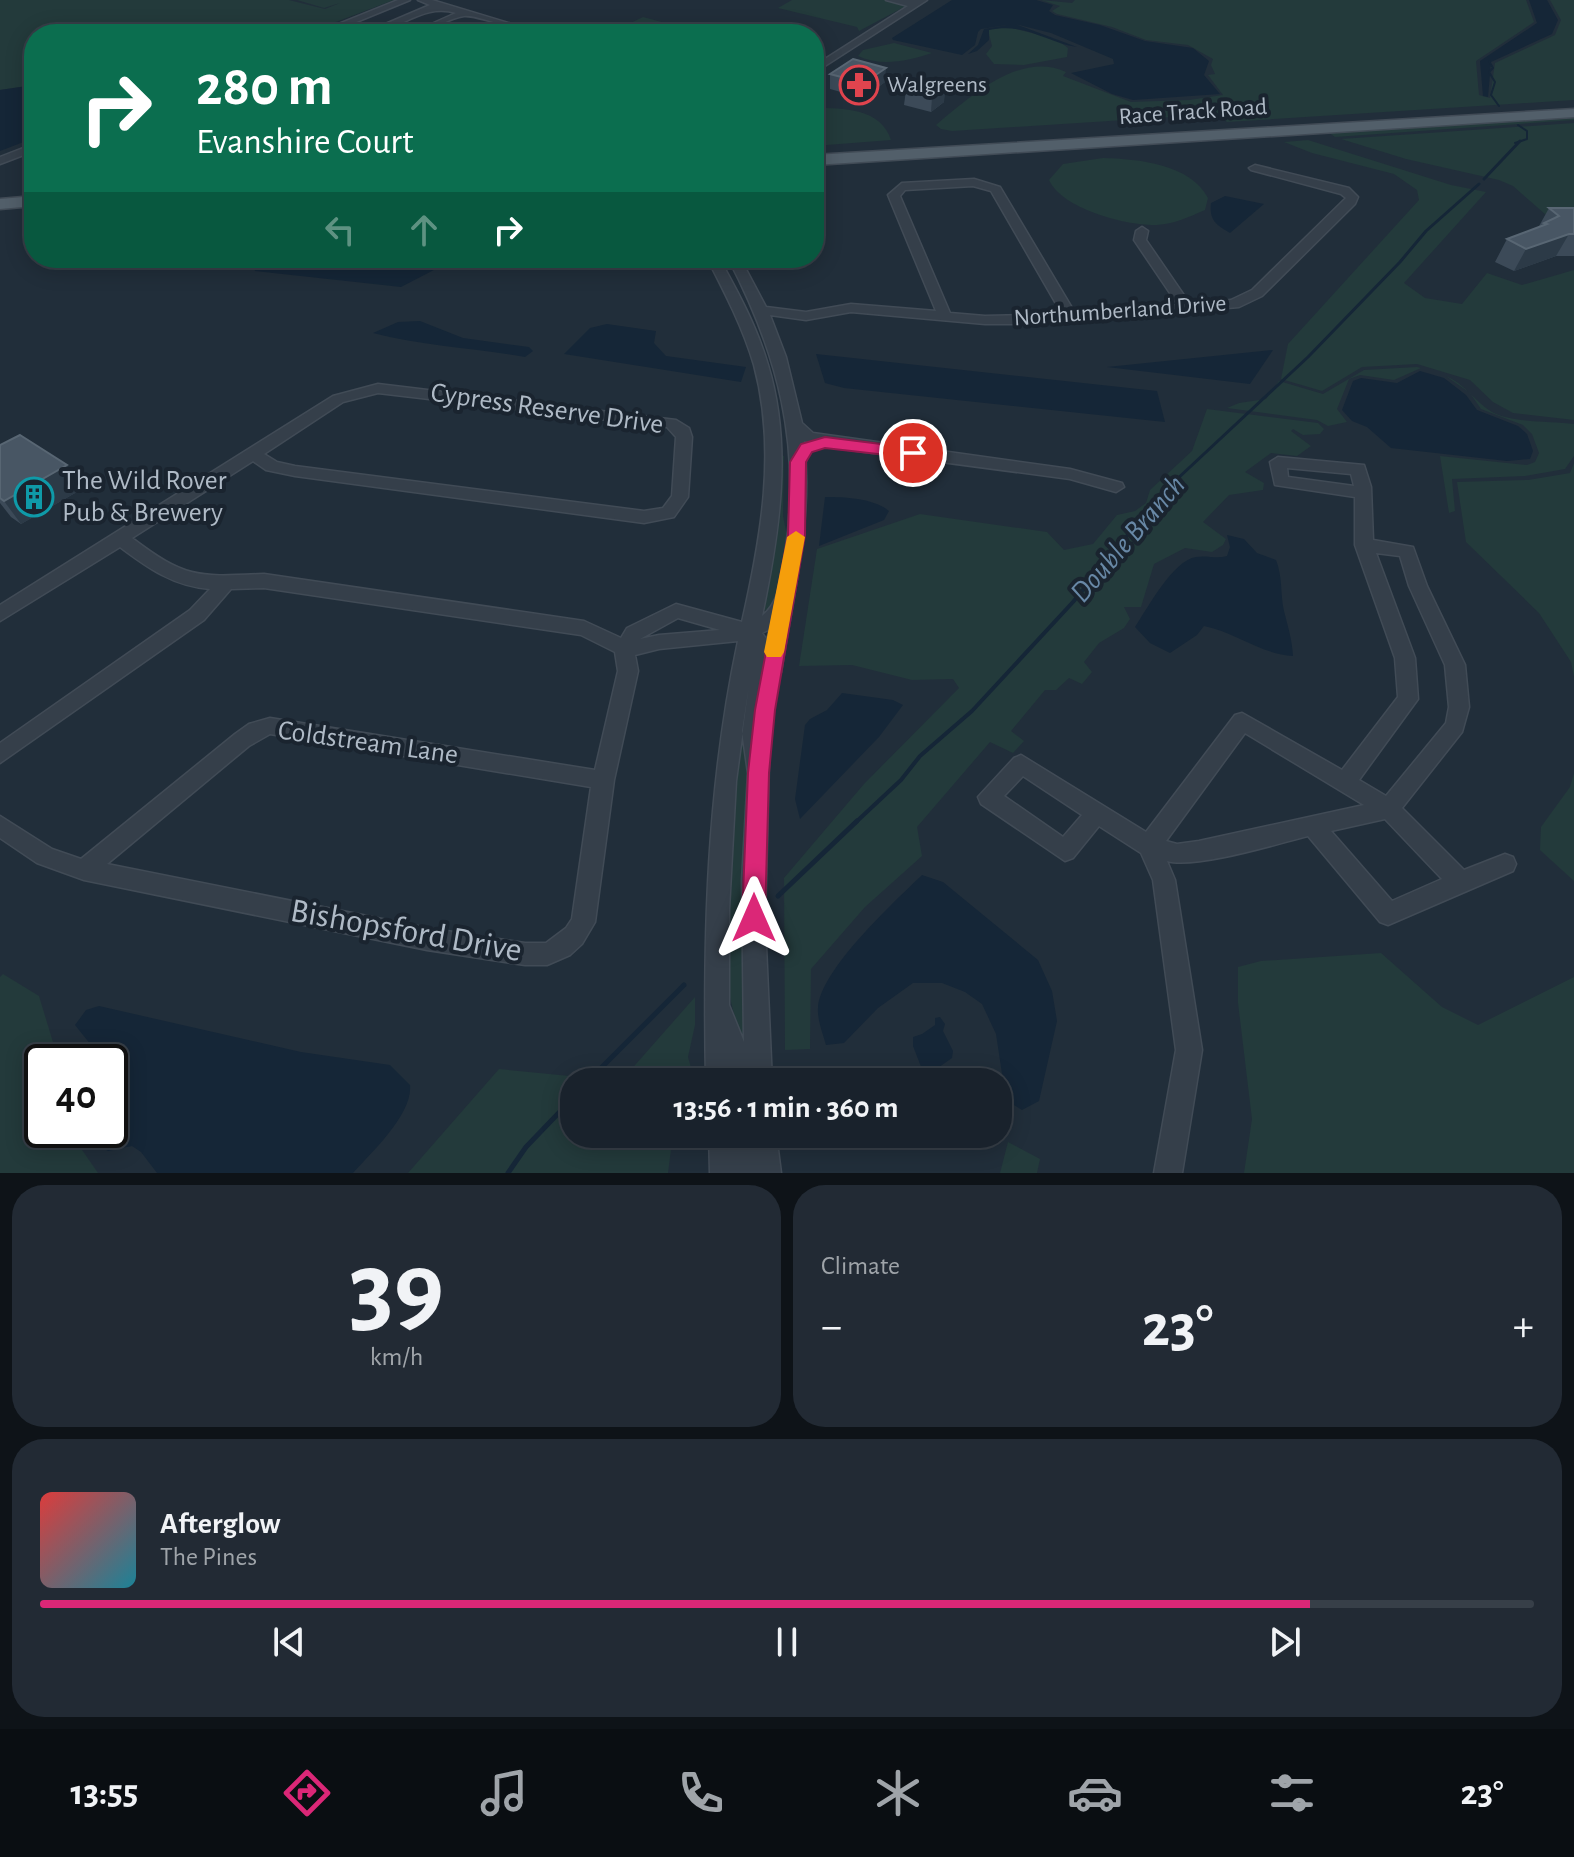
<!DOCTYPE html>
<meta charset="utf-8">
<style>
:root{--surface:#19222c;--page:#222a34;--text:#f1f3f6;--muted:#9fa4a9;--line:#373f48;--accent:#db2777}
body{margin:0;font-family:"Alegreya Sans",sans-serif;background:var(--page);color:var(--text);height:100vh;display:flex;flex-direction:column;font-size:30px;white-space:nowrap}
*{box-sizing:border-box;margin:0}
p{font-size:26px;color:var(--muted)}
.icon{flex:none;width:44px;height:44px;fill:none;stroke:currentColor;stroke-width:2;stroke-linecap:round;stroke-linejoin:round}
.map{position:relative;height:1173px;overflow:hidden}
.details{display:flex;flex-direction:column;gap:12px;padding:12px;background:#0e1318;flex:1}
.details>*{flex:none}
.banner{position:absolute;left:24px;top:24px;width:800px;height:244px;border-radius:32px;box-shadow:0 4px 20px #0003,0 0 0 2px var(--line);background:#0b6e4f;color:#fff;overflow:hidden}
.speed{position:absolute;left:24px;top:1044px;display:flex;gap:16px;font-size:40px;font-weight:700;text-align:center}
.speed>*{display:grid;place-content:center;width:104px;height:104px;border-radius:50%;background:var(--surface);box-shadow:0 4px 20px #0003,0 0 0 2px var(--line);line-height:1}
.speed .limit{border:4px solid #111;border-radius:12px;background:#fff;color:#111}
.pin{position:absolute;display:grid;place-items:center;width:68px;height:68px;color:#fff;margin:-34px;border:4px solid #fff;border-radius:50%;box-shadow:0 2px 8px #0007}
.me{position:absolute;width:88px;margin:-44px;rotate:0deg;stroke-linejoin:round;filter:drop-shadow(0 0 6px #0008)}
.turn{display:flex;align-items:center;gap:28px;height:168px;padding:0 40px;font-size:36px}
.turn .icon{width:104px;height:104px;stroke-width:2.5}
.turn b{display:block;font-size:56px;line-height:68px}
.lanes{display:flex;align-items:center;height:76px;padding:0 40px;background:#0003;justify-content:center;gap:40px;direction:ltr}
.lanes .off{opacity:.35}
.big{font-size:60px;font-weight:700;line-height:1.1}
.details .card{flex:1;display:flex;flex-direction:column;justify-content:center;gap:12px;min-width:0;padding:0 28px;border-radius:32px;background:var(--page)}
.details .dial{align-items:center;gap:0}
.dial b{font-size:104px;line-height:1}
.song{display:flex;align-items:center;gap:24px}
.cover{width:96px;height:96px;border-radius:12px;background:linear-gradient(135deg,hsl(0 70% 55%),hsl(190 70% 35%))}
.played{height:8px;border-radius:4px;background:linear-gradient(90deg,var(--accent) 85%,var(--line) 85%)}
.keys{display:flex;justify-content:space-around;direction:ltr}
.heat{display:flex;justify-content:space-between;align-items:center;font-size:44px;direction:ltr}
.details .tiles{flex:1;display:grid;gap:12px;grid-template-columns:1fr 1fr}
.card:last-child{grid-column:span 2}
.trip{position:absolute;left:560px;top:1068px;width:452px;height:80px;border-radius:32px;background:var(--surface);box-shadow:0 4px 20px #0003,0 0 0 2px var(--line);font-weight:700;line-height:80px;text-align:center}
.menu{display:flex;height:128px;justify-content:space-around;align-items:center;background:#0a0e12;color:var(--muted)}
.menu .icon{width:56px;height:56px}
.menu .selected{color:var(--accent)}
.menu b{font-size:36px;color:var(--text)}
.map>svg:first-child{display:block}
.green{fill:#233a3b}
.water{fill:#152637}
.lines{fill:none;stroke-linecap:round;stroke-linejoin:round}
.stream-far3{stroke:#152637;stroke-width:2}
.stream-far2{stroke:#152637;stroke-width:3}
.stream-far1{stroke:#152637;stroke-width:4}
.stream{stroke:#152637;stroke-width:5}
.minor-casing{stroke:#414b56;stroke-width:3}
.major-casing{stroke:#414b56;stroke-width:3}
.minor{fill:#353f4a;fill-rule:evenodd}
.major{fill:#525f6a;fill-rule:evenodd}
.wall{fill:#3c4a58}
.shaded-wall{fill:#2c3a47}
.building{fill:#485664;stroke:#586673;stroke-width:2}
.route{fill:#db2777;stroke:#8e194d;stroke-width:2}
.slow{fill:#f59e0b}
.labels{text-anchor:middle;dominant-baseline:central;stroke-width:8;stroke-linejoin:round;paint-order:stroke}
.far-poi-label{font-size:24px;fill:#afbac6;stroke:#1a242f;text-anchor:start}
.far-street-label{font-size:24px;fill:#afbac6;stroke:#1a242f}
.street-label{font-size:28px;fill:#afbac6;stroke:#1a242f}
.poi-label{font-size:28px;fill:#afbac6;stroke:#1a242f;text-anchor:start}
.water-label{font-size:30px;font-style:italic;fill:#6888a6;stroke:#1a242f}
.near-street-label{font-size:34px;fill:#afbac6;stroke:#1a242f}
</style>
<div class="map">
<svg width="1574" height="1173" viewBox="0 0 1574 1173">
<rect width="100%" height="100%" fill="#212e3a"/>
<g class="green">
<path d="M0 0H289L325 9 340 3 324 8 297 0H394L304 34H34V85L0 90Z"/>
<path d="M792 0H904L908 5 859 31 857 27 778 8Z"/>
<path d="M1041 0 1072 3 1075 0H1526L1534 22 1476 61 1479 95 1490 98 1495 63 1555 35 1561 20 1550 0H1574V100L1227 122 1218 114 952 131 941 129 936 125C969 98 1020 50 1066 72L1063 76 1131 102 1189 100 1223 95 1208 75 1215 74 1211 65 1213 59 1188 45 1146 40 1112 27 1057 14 1052 11 1060 6Z"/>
<path d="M643 17 673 25 655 34H608Z"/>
<path d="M1004 26 1056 39 1068 48 1067 57 1024 65 994 64 986 54 992 46 988 30Z"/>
<path d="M894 43 932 53C908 61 881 67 858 56L863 50Z"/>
<path d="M814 108C843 108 881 108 891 140L814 146V139L821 138 814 120Z"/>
<path d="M1574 117V120L1335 137 1328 132Z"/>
<path d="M1574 123V223L1553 221 1513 186 1499 180 1406 159 1341 139Z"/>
<path d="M1308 140 1451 185 1486 192 1404 283 1425 298 1462 304 1487 273 1522 285 1574 270V420L1513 413 1493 402 1470 380 1417 364 1362 367 1322 391 1281 379 1288 344 1419 200 1417 190 1394 174 1312 153 1284 142Z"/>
<path d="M1103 158C1139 159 1190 164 1208 198L1205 210C1189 217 1174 224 1157 225 1127 226 1062 209 1049 180L1063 164Z"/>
<path d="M1417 367 1421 368 1394 380 1360 375 1349 379 1337 409 1347 422 1328 426 1317 420 1227 408 1239 403 1266 399 1279 381 1323 394 1364 370Z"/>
<path d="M1446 376C1465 384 1475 402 1492 412 1512 423 1550 421 1574 424V456L1565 469 1525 476 1452 479 1455 511 1449 513 1440 456 1527 465 1535 462 1539 453 1532 434 1523 425 1481 409 1470 393Z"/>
<path d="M1207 409 1318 423 1324 429 1320 434 1303 435 1293 429 1291 431 1311 446 1297 456 1271 453 1245 472 1264 483 1263 490 1229 495 1203 522 1226 539 1223 545 1212 552 1185 548 1154 564 1141 607H1124L1130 619 1124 628 1099 643 1084 662 1092 672 1082 684 1069 678 1056 690H1045L1011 731 1024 741 1013 753 990 742 917 827 922 856 865 907 811 969 810 1049 785 1050 784 878 864 784 959 688 953 679 912 680 852 665 799 666 817 549 920 514 1047 532 1064 550 1093 544 1117 515 1135 511 1146 503 1150 490 1192 451Z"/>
<path d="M781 456H784L783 516 787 536 773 612 763 610 779 522Z"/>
<path d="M1574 463V677L1571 662 1539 613 1466 542 1457 482 1528 480 1570 473Z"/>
<path d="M752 663 742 889 747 1082H742L739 1034 729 994V880L736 775Z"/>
<path d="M1574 773V881L1540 850 1541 827 1570 787Z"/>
<path d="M1381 953 1442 1007 1478 1025 1574 977V1173H1244L1252 1119 1238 1003V967L1261 961Z"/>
<path d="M3 974 39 996 59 1062H42V1130H75L80 1147 98 1173H0V977Z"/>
<path d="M695 997V1025L688 1057 695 1082H574V1134H673L668 1173H408L499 1069 621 1081Z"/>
<path d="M1008 1142 1040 1159 1037 1173H1000Z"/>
</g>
<g class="water">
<path d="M952 0H1036L1053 5 1049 11 1055 15 1100 25 1145 41 1193 48 1209 61 1204 75 1220 94 1133 100 1112 94 1071 73 1114 64 1113 59 1051 33 1015 24 1077 47C1045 42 1025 22 989 30V40L977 51 968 54 978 45 984 29 1013 24 981 29 978 32 975 45 962 55 893 40 892 38Z"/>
<path d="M1529 0H1547L1558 20 1552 34 1491 62 1488 97 1483 96 1480 61 1537 23Z"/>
<path d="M34 85V138L0 151V90Z"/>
<path d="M1225 196 1264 204 1230 233C1216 225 1209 220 1211 203Z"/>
<path d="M262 258H457L401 287 255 271 253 264Z"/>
<path d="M420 321 463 338 529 347 533 351 525 357C474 348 422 346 373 333L398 322Z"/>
<path d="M607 324 656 331 654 343 666 356 746 367 741 382 564 354 590 328Z"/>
<path d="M1273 350 1250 384 1107 367Z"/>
<path d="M816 354 1157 391 1165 422 844 388 825 383Z"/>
<path d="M1420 371 1444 378 1466 395 1477 410 1518 426 1527 434 1533 451 1530 459 1507 461 1391 448 1367 427 1352 421 1342 410 1353 381 1361 378 1397 383Z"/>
<path d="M825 497C845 497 873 498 889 511L884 520 819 546Z"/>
<path d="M1227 535 1244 539 1257 553 1276 560C1283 578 1280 593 1284 611 1288 627 1292 639 1293 656 1263 655 1235 632 1204 626L1197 635 1170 653 1150 643 1135 627C1147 609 1173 560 1196 557 1207 555 1216 559 1227 556L1230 547Z"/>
<path d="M842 693 893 700 903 705 879 737 800 819 795 799 805 725 810 719 827 710Z"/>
<path d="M922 875 943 882 1038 960 1052 991 1057 1021 1039 1101 1022 1110 1006 1100 996 1034 982 1004 965 992 942 983H913L878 1008 844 1043 826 1045C823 1034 817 1019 818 1008 820 970 894 902 922 875Z"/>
<path d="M99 1006 301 1052 390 1065 410 1085C413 1114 372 1152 353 1173H157L141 1152 132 1146 108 1151 98 1145 94 1130H110V1062H98L95 1050 75 1025 86 1010Z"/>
<path d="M940 1017 945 1024 943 1031 953 1051 952 1058 925 1077 913 1046V1037L922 1034 935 1025V1018Z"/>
</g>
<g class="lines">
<g class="stream-far3">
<path d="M1489 61 1493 68 1489 72 1495 82 1491 95 1499 106"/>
<path d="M1515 143 1527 139V131L1518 125"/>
</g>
<g class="stream-far2">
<path d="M1484 179 1520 141"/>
<path d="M1120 544 1160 495 1308 357 1400 262 1426 231 1479 184"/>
</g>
<path class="stream-far1" d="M855 823 901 780 920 756 972 711 1073 602 1122 542"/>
<g class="stream">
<path d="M778 896 857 821"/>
<path d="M587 1082 684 985"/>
<path d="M508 1173 526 1147 574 1097"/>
</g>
<g class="minor-casing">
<g id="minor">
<path d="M398 0H410L327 34H314Z"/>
<path d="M418 0H432L545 34C521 34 478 14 464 16 444 19 430 34 409 34L456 13C421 2 398 34 362 34L430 5Z"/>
<path d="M886 0H927L814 73V66L908 6Z"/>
<path d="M34 144V151L0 164V157Z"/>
<path d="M1255 165 1349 188 1358 197 1355 204 1262 296 1239 307 1043 324H985L851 312 806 320 770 315 786 357 802 423 813 433 1070 469 1122 483 1124 487 1116 492 1070 479 828 447 804 441C813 520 793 594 781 672L778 677 769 679 762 731 769 761 765 922 772 1082H706C703 933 707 787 738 641L659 649 635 655 638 671 614 780 595 922 582 944 570 955 547 965H525L427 950 84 880 37 863 0 838V816L52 849 81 859 235 734 249 724 270 718 595 770 618 671 615 652 581 635 264 588 231 589 204 620 0 763V743L190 610 210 589C173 586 148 568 120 547L0 621V605L333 396 378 384 676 420 689 428 692 437 688 497 674 517 644 523 295 476 266 470 253 461 132 538C186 579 198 577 264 574L584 621 621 638 627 628 676 604 742 622C761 538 777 450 754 365 743 328 725 293 707 258H719C738 292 757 327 768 365 793 447 779 534 762 616 781 601 781 577 785 555 802 445 778 354 728 258H740L766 307 806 312 851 304 936 311 888 195 902 183 974 179 1000 187 1075 313 1178 305 1134 240 1136 231 1142 227 1148 231 1146 240 1190 304 1231 300 1252 290 1346 198 1341 194 1251 170 1249 168ZM973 186 991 191 1062 314 985 316 950 313 900 196 905 190ZM378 393 667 427 676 437 672 496 663 508 644 511 295 466 277 462 264 454 343 402ZM678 618 720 630 659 635 640 639ZM770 629 767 640 762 633ZM749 685 742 731 748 773 742 881 744 1042 729 1005V910L736 781ZM270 734 591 787 572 919 566 928 546 943H525L427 928 107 864 249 746Z"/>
<path d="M1278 457 1364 465 1371 487 1373 540 1413 547 1427 586 1465 665 1469 707 1462 732 1402 808 1464 870 1505 854 1513 857 1516 864 1513 871 1388 925 1380 922 1308 836C1276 844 1196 869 1167 861L1175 880 1202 1050 1182 1173H1154L1176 1050 1153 880 1141 853 1099 826 1073 858 1065 861 981 804 978 797 1014 758 1021 755 1146 832 1235 715 1242 713 1342 770 1398 697 1395 658 1355 545V497L1275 485 1270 462ZM1287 468 1351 474 1354 486 1288 477ZM1376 553 1400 556 1409 586 1445 665 1449 707 1446 723 1386 796 1359 780 1418 699 1415 658ZM1245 733 1364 805 1199 841 1177 844 1166 841ZM1023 776 1082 815 1063 837 1004 796ZM1385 819 1442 879 1392 901 1331 831Z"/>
<path d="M709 1134H776L781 1173H710Z"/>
</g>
</g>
<g class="major-casing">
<g id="major">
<path d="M1574 109V117L814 165V155Z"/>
<path d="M34 196V206L0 209V199Z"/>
</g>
</g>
<use href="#minor" class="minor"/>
<use href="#major" class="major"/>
</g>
<g class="wall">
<path d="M830 74 885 82 863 98 830 89Z"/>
<path d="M919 80 944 102 931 112 904 105 906 90Z"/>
<path d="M1549 208H1574V256H1556L1514 271 1495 262 1507 239 1538 228Z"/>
<path d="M634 258H665L666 266 640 270Z"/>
<path d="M0 445 82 489 21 524 11 517 0 503Z"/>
</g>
<g class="shaded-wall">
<path d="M886 68 885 82 863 98 864 83Z"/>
<path d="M946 87 944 102 931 112 932 97Z"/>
<path d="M1569 234 1556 256 1514 271 1526 249Z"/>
<path d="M638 258H665L666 266 640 270Z"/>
<path d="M67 465 82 489 21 524 4 501Z"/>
</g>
<g class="building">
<path d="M853 59 886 68 864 83 830 74Z"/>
<path d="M919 80 946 87 932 97 906 90Z"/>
<path d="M1549 208H1574V234H1569L1526 249 1507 239 1547 224 1544 223 1559 216Z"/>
<path d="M20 435 67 465 4 501 0 498V445Z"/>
</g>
<path class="route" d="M825 437 913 448 921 453 913 458 825 448 812 452 806 462 805 535 775 710 769 773 765 918 762 926 754 929 745 926 742 918 748 773 755 710 788 535 790 462 801 444Z"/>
<path class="slow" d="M796 531 805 537 784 652 781 657H767L764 652 787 537Z"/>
<defs>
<g id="pharmacy-ring" transform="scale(2)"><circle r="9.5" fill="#1a242f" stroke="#e0444e" stroke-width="1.5"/><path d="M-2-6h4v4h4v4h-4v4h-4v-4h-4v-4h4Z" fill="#e0444e"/></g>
<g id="building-ring" transform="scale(2)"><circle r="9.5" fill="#1a242f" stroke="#0f9aa8" stroke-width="1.5"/><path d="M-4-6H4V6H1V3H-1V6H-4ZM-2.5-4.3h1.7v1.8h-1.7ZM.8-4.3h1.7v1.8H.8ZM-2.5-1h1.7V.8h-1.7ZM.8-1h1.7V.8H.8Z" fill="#0f9aa8"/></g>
</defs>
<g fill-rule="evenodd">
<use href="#pharmacy-ring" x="859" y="85"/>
<use href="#building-ring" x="34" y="497"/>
</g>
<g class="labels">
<g class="far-poi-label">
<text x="887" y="85">Walgreens</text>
</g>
<g class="far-street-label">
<text transform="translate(1193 112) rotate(-4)">Race Track Road</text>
<text transform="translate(1120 311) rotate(-4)">Northumberland Drive</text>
</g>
<g class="street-label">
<text transform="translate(547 409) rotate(8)">Cypress Reserve Drive</text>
<text transform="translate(368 743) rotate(8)">Coldstream Lane</text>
</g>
<g class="poi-label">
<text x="62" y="481">The Wild Rover<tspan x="62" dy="32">Pub &amp; Brewery</tspan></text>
</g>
<g class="water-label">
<text transform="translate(1128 539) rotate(-49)">Double Branch</text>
</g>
<g class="near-street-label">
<text transform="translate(406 931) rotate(10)">Bishopsford Drive</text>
</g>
</g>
</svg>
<div class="speed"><div class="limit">40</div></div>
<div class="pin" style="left:913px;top:453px;background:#d93025"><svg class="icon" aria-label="arrive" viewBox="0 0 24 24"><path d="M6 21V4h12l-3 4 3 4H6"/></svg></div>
<svg class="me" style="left:754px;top:918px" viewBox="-20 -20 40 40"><path d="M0-17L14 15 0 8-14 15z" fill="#db2777" stroke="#fff" stroke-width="4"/></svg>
<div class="trip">13:56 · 1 min · 360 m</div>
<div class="banner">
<div class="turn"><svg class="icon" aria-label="right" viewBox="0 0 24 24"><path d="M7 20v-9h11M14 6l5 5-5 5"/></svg><div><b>280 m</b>Evanshire Court</div></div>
<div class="lanes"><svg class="icon off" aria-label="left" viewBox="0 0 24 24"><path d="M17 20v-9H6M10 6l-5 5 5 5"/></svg><svg class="icon off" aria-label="ahead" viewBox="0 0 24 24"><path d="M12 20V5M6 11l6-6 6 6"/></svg><svg class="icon" aria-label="right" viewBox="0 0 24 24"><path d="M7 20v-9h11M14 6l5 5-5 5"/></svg></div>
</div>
</div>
<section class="details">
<div class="tiles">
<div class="card dial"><b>39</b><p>km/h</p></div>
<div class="card"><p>Climate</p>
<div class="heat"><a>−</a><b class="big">23°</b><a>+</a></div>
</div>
<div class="card">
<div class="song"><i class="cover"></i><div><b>Afterglow</b><p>The Pines</p></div></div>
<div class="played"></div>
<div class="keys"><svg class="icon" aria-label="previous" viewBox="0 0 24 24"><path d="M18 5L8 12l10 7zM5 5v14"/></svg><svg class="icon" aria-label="pause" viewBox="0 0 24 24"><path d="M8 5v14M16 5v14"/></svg><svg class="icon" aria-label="next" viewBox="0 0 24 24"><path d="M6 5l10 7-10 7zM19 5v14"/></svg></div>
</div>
</div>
</section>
<nav class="menu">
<b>13:55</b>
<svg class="icon selected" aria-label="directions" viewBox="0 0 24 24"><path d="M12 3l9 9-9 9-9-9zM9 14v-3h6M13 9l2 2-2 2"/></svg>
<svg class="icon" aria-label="music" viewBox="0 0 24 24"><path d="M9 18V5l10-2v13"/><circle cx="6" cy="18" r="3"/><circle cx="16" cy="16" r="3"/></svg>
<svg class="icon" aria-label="phone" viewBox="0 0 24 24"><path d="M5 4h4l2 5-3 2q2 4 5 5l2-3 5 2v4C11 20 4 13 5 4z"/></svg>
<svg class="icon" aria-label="climate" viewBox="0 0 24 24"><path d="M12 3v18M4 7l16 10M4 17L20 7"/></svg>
<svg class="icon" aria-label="car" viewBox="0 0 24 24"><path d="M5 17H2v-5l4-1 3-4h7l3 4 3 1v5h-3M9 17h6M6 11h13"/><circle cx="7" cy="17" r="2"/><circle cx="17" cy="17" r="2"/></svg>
<svg class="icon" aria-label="filters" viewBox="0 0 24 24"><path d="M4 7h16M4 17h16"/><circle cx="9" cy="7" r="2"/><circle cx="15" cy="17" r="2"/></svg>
<b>23°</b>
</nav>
